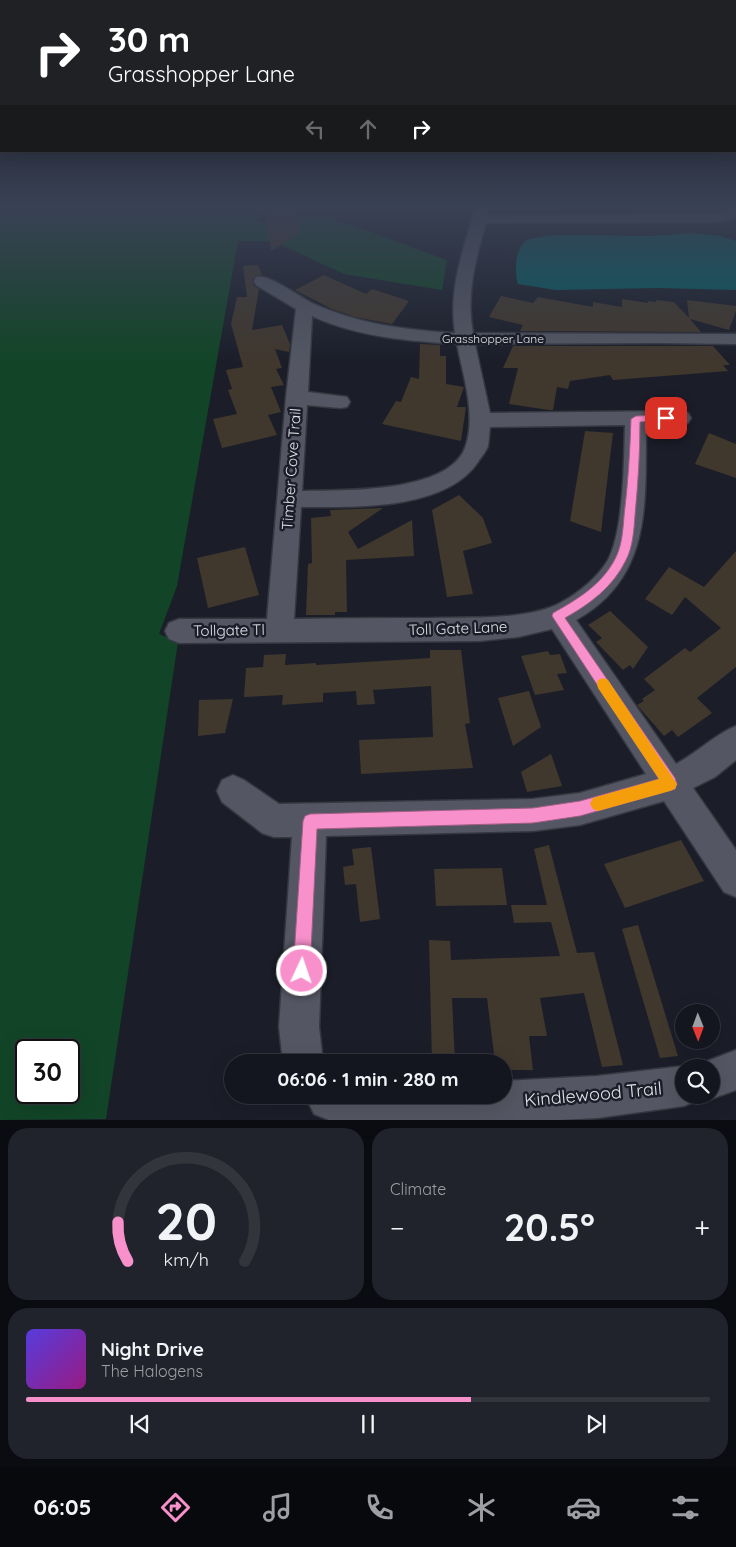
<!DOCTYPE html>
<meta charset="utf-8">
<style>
:root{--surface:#14161f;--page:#21232c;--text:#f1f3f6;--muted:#9d9fa4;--line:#33353d;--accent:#f890cc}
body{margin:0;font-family:Quicksand,sans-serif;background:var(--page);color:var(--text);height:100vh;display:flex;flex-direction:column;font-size:19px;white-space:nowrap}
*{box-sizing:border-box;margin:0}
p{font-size:16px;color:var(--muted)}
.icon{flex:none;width:28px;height:28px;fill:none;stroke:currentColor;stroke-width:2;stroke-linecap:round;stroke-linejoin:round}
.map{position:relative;height:1120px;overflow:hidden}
.sheet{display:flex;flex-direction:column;gap:8px;padding:8px;background:#0b0c11;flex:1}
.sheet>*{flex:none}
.hud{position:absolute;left:0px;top:0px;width:736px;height:152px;box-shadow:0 5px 20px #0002,0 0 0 1px var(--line);background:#202124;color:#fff;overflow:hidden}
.needle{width:32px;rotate:179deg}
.controls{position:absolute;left:675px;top:1004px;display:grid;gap:10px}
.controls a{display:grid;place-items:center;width:45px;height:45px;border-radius:50%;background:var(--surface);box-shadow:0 5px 20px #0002,0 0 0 1px var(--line);font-size:25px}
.speed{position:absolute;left:15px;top:1039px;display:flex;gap:10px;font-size:25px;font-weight:700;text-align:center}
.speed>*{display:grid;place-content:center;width:65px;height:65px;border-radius:50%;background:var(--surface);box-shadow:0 5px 20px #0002,0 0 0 1px var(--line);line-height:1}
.speed .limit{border:2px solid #111;border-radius:8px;background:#fff;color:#111}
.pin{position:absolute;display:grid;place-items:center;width:42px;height:42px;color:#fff;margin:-21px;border-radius:10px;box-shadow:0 2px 8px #0006}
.me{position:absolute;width:55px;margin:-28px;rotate:3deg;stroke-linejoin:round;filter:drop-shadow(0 0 4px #0008)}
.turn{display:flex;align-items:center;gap:18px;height:105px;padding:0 25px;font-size:22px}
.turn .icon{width:65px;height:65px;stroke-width:2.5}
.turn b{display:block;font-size:35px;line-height:42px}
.lanes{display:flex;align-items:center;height:48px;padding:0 25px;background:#0003;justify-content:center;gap:25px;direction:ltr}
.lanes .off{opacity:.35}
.big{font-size:38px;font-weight:800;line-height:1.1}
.sheet .tile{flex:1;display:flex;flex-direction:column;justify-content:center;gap:8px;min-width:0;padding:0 18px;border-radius:20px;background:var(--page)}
.sheet .dial{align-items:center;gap:0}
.dial svg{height:130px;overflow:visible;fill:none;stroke:var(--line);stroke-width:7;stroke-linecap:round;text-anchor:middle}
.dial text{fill:var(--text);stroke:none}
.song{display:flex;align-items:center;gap:15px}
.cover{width:60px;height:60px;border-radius:8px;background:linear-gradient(135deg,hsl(250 70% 55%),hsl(310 70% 35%))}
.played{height:5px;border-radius:2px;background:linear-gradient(90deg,var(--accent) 65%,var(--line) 65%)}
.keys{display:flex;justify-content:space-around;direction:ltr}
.heat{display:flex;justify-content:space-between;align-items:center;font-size:28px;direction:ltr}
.sheet .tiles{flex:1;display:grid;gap:8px;grid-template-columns:1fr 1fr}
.tile:last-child{grid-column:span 2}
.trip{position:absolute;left:224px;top:1054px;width:288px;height:50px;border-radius:25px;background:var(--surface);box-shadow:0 5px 20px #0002,0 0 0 1px var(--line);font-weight:800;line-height:50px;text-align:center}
.menu{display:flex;height:80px;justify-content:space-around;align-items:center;background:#08090c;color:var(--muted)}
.menu .icon{width:35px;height:35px}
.menu .on{color:var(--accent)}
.menu b{font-size:22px;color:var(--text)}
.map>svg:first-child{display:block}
.green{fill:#124527;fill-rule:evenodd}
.water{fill:#025d62}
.building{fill:#40372d}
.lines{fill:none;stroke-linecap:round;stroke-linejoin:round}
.street-casing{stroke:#363841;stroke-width:3}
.street{fill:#545763;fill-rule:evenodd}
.route{fill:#f890cc;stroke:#a15e85}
.slow{fill:#f59e0b}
.labels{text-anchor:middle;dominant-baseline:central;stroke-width:5;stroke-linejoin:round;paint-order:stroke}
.far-street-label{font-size:12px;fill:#e1e3ea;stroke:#1b1e29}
.street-label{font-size:15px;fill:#e1e3ea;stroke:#1b1e29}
.near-street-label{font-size:18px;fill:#e1e3ea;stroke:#1b1e29}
</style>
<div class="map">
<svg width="736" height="1120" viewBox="0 0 736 1120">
<rect width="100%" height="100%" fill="#1b1e29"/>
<path class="green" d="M0 206H260L259 222 326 216 447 260 442 290 344 274 273 241H238L177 586 159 634 178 642 106 1119 0 1120ZM26 1050H69V1092H26Z"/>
<path class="water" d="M690 233 720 236 736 241V290L659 288 556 290 518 284C514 273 515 248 526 241 544 231 619 237 644 236 659 236 674 234 690 233Z"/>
<g class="building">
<path d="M295 207 300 233 271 251 265 209Z"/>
<path d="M258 265 262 275H256L252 280 254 286 259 289 252 330 282 325 290 344 289 352 275 349 282 368 276 369 284 385 271 387 281 412 268 415 277 435 222 448 213 419 237 414 228 390 232 389 226 370 243 367 231 324 237 297H247L243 266Z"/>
<path d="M324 275 366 294 372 289 409 301 392 324 355 317 332 309 295 290Z"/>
<path d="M501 296 533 303 538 297 593 307V302L622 307V299L648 303V301L656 302V300L674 302 689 318 687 300 736 306V311L729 330 690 319 701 332 520 331 523 325 489 317Z"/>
<path d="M420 344 440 345V356H446V384L464 387 457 407H466L461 441 382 424 396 401 401 402 411 377 419 379Z"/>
<path d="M513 346H713L730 365H723L728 371 613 380 610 375 570 381 568 389 557 387 553 410H549L509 404 518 368H503Z"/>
<path d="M585 431 613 433 601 532 570 521Z"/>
<path d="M709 433 736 444V478L695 464Z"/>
<path d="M459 495 483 518 492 543 463 551 473 594 447 597 432 510Z"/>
<path d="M383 508 348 532 358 549 412 520 414 556 346 560 347 612H335V615H306L308 564 312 563 311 518 331 516 330 510Z"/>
<path d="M245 547 259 595 208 608 197 558Z"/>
<path d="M736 551V667L697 698 712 713 678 737 672 730 664 736 637 705 644 701 642 699 655 690 644 679 685 648 690 652 721 628 685 597 672 615 645 599 669 567 704 587Z"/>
<path d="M610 611 648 647 633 669 630 665 623 670 596 642 602 638 588 625Z"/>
<path d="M430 650H461L470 723 465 724 473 768 361 774 359 740 433 737 431 686 373 690 375 704 357 705 356 691 323 693V702L282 705 283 695 244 697 246 668 263 667 264 655 286 654 285 665 316 663V665L430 658Z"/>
<path d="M548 651 550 655 560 654 567 673 557 674 564 690 535 695 521 656Z"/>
<path d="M529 691 541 727 513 746 498 698Z"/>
<path d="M233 699 225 733 198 736 199 700Z"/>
<path d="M551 754 562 786 527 792 521 772Z"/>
<path d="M681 840 704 881 625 908 604 864Z"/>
<path d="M549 845 577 953 594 952 623 1065 602 1067 584 993 540 998 547 1036H529L533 1070H502V1062H495L487 998H452L455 1062H432L429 940 450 941 451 960 560 956 551 922 514 923 511 905H547L534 849Z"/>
<path d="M371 847 380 919 360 922 356 884 345 885 343 867 354 865 352 849Z"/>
<path d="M502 868 507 905 436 906 434 869Z"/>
<path d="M638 925 678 1056 660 1058 622 929Z"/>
</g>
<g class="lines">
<g class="street-casing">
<g id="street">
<path d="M476 206H490L488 215 718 214 727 211 726 206H736V218L718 222 486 223C475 260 466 295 473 333L736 334V344L661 343 475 344 490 413 681 411 688 413 691 418 688 423 681 425H646C645 502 653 577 576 620L676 764C697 753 714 735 736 726V760L715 777 693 788 736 850V897L724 892 664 801 580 825 533 831 326 836 319 1027 323 1062H283L279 1027 292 837H274L262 833 222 802 217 791 222 780 233 775 244 780 279 804 533 799 580 793 646 774 552 629 518 637 480 641 179 643 169 639 165 631 169 623 179 619H267L286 397 296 309 256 285 254 281 256 277C270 274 299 297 314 304 359 324 406 330 455 333 448 288 464 248 476 206ZM312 316C357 337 409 341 457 344 463 376 476 413 466 445 452 494 342 490 302 491L307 405 340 408 347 407 350 402 347 397 308 392ZM625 425C624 460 624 530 608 560 597 579 574 597 554 606 519 620 471 617 434 618 388 618 341 618 294 619L301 507C353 507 445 511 478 462 481 457 486 452 488 446 489 440 489 433 490 427Z"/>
<path d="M736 1050V1090L711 1099 701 1095 698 1100 684 1106 597 1118 560 1120H329L314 1114 305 1095H502V1081L597 1076 684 1066 689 1068H684V1095H711V1068H695L697 1065Z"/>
</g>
</g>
<use href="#street" class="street"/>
</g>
<linearGradient id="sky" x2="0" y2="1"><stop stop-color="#0f1017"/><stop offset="0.57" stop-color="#394154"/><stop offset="1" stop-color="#394154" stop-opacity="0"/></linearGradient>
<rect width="736" height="363" fill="url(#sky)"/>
<path class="route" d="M666 415 671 418 669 420 640 422C640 453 638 484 635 515 634 529 633 547 626 560 613 587 590 604 565 618L675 778 677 784 675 789 580 816 533 823 317 829 310 971 308 977 302 979 296 977 293 971 303 821 305 816 310 814 533 808 580 801 659 779 552 616 553 613C578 599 603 584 616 557 622 545 623 529 624 516 628 483 630 452 631 419L636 416Z"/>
<path class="slow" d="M603 678 608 680 677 784 675 789 670 791 598 811 593 809 590 804 593 798 659 779 598 688 597 684 598 680Z"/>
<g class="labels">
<g class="far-street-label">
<text x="493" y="338">Grasshopper Lane</text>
</g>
<g class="street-label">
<text transform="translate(291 469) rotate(-86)">Timber Cove Trail</text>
<text transform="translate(458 628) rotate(-2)">Toll Gate Lane</text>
<text transform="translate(229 630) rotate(-1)">Tollgate Tl</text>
</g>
<g class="near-street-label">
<text transform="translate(593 1094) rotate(-5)">Kindlewood Trail</text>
</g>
</g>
</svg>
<div class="controls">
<a><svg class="needle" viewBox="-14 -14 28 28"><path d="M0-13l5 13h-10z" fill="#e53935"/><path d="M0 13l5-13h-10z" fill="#9d9fa4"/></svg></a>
<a><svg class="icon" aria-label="search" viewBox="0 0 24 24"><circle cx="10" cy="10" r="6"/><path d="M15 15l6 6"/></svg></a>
</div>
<div class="speed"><div class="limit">30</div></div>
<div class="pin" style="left:666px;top:418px;background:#d93025"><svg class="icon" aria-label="arrive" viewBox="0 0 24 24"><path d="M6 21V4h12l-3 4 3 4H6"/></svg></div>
<svg class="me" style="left:302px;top:971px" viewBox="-20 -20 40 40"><circle r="17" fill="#f890cc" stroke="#fff" stroke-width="3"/><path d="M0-11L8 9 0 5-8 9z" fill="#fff"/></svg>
<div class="trip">06:06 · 1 min · 280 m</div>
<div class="hud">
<div class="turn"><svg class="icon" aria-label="right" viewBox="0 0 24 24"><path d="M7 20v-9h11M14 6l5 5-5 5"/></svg><div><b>30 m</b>Grasshopper Lane</div></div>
<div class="lanes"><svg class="icon off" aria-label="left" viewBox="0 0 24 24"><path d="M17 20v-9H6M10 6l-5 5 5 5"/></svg><svg class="icon off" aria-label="ahead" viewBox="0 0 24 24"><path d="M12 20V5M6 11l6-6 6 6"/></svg><svg class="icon" aria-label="right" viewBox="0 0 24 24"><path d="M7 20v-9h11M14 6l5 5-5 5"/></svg></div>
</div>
</div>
<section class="sheet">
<div class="tiles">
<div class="tile dial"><svg viewBox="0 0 100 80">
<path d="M14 69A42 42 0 1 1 86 69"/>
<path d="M14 69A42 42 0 0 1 8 45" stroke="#f890cc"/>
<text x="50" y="56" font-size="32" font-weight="700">20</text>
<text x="50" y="72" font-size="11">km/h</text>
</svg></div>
<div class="tile"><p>Climate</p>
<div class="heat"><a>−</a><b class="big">20.5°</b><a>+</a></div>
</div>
<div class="tile">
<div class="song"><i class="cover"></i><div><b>Night Drive</b><p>The Halogens</p></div></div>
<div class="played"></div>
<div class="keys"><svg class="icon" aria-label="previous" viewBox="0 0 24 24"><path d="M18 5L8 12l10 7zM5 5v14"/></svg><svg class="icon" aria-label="pause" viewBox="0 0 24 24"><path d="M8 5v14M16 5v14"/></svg><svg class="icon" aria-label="next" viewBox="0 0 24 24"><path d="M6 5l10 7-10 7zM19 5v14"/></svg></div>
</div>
</div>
</section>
<nav class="menu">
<b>06:05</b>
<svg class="icon on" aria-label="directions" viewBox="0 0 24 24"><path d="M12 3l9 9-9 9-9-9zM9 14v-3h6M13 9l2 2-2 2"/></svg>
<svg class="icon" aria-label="music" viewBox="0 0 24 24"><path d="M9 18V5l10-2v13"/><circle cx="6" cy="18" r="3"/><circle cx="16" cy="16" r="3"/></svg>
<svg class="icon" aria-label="phone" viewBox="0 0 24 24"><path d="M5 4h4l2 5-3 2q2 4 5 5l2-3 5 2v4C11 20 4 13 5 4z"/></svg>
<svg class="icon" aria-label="climate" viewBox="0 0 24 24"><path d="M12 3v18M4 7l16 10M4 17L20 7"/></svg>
<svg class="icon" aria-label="car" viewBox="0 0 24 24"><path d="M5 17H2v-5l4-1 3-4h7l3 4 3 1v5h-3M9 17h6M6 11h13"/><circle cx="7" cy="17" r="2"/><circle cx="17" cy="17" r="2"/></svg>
<svg class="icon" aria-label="filters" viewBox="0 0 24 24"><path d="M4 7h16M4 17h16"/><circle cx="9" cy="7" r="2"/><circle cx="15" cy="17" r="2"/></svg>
</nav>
